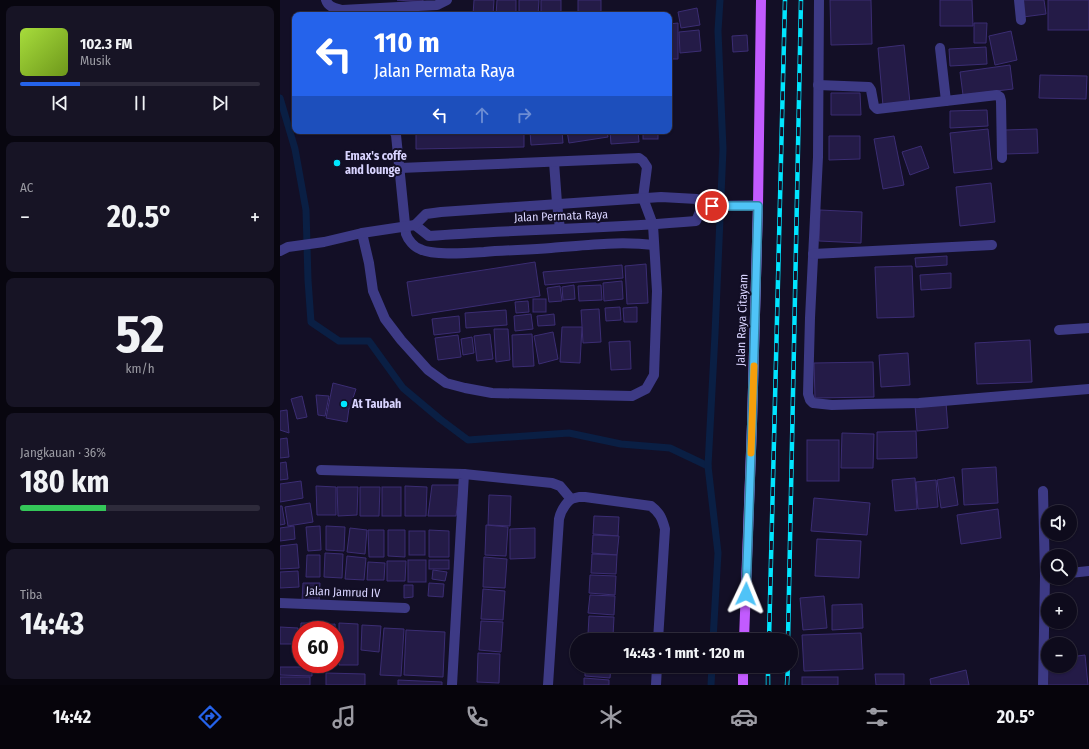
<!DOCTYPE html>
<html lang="id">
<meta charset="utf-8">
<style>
:root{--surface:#0e0b1c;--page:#171425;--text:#f1f3f6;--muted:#9b9ba3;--line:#2e2b3b;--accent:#2563eb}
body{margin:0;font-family:"Fira Sans Condensed",sans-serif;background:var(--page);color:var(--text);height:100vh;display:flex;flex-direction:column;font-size:15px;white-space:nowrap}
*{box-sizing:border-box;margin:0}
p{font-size:13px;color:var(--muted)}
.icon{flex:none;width:22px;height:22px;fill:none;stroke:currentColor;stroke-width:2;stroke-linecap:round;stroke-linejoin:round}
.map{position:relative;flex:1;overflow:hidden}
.side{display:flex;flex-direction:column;gap:6px;padding:6px;background:#08060f;width:280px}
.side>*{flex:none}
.hud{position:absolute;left:12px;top:12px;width:380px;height:122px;border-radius:8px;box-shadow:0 1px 3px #0004,0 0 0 1px var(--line);background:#2563eb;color:#fff;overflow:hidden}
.controls{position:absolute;left:761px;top:505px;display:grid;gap:8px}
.controls a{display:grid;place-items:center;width:36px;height:36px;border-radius:50%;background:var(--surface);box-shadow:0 1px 3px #0004,0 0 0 1px var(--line);font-size:20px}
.speed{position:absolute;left:12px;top:621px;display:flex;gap:8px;font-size:20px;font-weight:700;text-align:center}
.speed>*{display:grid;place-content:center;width:52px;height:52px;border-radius:50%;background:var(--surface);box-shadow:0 1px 3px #0004,0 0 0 1px var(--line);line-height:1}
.speed .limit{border:6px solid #d22;background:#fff;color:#111}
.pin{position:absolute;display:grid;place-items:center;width:34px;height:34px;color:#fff;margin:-17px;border:2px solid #fff;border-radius:50%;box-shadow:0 1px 4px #0007}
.me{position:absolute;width:44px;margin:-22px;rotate:2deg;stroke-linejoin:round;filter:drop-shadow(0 0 3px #0008)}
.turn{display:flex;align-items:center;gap:14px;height:84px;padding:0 16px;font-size:18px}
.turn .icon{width:52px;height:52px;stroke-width:2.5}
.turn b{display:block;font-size:28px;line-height:34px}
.lanes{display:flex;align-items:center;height:38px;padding:0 16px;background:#0003;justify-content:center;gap:20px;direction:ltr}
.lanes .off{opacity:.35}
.big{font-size:30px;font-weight:700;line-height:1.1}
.side .tile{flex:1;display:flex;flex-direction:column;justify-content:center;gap:6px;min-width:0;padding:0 14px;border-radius:8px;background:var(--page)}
.side .dial{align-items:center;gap:0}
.dial b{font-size:52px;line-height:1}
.song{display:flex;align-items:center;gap:12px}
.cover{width:48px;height:48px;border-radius:6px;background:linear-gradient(135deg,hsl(80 70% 55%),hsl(80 70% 35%))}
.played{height:4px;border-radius:2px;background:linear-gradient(90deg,var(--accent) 25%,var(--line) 25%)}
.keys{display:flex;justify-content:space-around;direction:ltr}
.heat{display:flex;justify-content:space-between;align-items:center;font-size:22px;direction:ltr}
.charge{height:6px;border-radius:3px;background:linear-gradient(90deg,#34c759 36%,var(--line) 0)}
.trip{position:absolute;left:290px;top:633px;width:228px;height:40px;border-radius:20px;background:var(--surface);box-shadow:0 1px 3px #0004,0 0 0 1px var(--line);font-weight:700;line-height:40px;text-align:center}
.tab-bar{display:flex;height:64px;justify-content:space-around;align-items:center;background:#06040b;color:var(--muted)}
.tab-bar .icon{width:28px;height:28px}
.tab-bar .active{color:var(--accent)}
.tab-bar b{font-size:18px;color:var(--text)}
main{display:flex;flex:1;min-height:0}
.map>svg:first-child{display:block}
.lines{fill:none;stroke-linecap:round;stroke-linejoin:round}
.stream{stroke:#0a1f44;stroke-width:7}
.building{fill:#241b47;stroke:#3b2d73}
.service{stroke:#3d3a85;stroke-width:10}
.minor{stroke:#3d3a85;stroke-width:10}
.primary{stroke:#c25bff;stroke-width:10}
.rail-casing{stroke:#00e5ff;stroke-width:4.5}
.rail{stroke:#130f26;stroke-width:3;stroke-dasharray:9;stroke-linecap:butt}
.route-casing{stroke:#337fa1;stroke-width:10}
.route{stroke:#4fc3f7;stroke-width:7}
.slow{stroke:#f59e0b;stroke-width:7}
.poi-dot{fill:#00e5ff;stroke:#130f26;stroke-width:1.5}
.labels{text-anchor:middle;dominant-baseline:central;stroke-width:4;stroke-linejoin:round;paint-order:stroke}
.poi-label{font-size:12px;font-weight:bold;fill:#d9d4ff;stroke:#130f26;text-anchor:start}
.street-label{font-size:12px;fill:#d9d4ff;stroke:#130f26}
</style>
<main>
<section class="side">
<div class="tile">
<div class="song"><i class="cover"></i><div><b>102.3 FM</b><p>Musik</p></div></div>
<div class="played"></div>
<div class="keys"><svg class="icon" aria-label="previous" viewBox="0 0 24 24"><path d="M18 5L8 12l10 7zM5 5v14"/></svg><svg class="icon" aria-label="pause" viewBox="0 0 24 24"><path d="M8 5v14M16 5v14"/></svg><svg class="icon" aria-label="next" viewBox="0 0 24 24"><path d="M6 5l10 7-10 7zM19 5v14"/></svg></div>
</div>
<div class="tile"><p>AC</p>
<div class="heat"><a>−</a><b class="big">20.5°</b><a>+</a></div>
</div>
<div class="tile dial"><b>52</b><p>km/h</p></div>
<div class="tile"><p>Jangkauan · 36%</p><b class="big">180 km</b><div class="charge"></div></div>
<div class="tile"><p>Tiba</p><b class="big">14:43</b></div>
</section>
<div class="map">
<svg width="809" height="685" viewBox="0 0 809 685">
<rect width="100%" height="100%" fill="#130f26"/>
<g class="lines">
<g class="stream">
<path d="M0 98 15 149 26 210 28 280 31 322 59 341H89L123 388 160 419 188 440 289 433 341 444 390 448 428 466"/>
<path d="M433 640 438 553 428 466 435 334 443 149 438 31 440 0"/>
<path d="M431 685 432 666"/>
</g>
</g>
<g class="building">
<path d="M117 0H143V2Z"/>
<path d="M194 0H214L213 15H193Z"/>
<path d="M217 0H236V15H216Z"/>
<path d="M239 0H259L258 15H239Z"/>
<rect x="261" y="0" width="20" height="15"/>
<rect x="298" y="0" width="23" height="15"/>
<path d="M550 0H591L592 44 551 45Z"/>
<path d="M660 0H692L693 26H660Z"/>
<path d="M741 0H764L766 14 743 17Z"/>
<rect x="768" y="0" width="41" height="30"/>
<path d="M417 8 420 25 401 28 398 12Z"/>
<path d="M381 13V15H351V14Z"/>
<path d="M398 23V59H389V24Z"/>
<path d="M694 23H707L706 43H694Z"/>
<path d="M419 30 421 51 400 53 399 32Z"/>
<path d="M731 31 737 60 715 65 709 36Z"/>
<path d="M467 35 468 51 453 52 452 36Z"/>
<path d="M624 45 630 103 603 106 598 48Z"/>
<path d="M706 47 707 64 670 66 669 49Z"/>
<path d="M730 65 733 89 683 95 680 72Z"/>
<path d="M760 75 807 76 806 99 759 98Z"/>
<path d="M551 93H580L581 115H551Z"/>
<path d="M707 110 708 126 670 128V111Z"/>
<path d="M708 129 712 169 674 173 670 133Z"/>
<path d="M757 129 758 153 725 154V130Z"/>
<path d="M136 131H244V147L136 149Z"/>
<path d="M250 131H282L283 143 251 145Z"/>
<path d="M287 131H327L328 137 289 143Z"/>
<path d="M330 131H358L359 142 331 144Z"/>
<rect x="363" y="131" width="15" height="8"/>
<path d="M549 136H580V159L549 160Z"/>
<path d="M614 136 624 185 603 189 594 139Z"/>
<path d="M641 146 649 168 630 175 622 152Z"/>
<path d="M711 183 715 222 680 226 676 187Z"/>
<path d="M540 210 582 212 581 243 539 241Z"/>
<path d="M667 256V265L636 267 635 258Z"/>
<path d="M255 262 260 296 132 316 127 282Z"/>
<path d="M366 264 368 303 347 304 345 266Z"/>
<path d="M342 265 343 278 265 285 263 272Z"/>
<path d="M632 266 634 317 597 318 595 267Z"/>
<path d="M671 273V288L641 290 640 275Z"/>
<path d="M342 281 343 299 324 301 323 283Z"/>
<path d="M294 285 295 299 283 300 282 287Z"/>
<path d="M321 285 322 300 299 301 298 286Z"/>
<path d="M280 286 282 301 269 302 267 288Z"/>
<rect x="253" y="299" width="13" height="13"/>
<path d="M248 301 249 312 236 313 235 302Z"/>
<path d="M340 307 341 320 326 321 325 308Z"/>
<path d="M357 307V322H344L343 308Z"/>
<path d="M319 309 321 342 303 343 301 310Z"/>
<path d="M226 310 227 325 186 328 185 313Z"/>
<path d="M251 314 253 329 235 331 234 316Z"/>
<path d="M274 314 275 325 258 326 257 316Z"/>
<path d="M179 316 180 332 154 335 152 319Z"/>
<path d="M282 327H302L300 363 280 362Z"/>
<path d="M214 329H228L230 360 216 362Z"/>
<path d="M273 332 278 359 259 364 254 336Z"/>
<path d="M210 334 213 359 197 361 194 336Z"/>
<path d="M252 334 254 366 233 367 232 335Z"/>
<path d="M178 335 181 357 158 360 155 338Z"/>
<path d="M192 337 194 353 183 355 181 339Z"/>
<path d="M750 340 752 382 697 384 695 343Z"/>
<path d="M350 341 351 369 331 370 329 342Z"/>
<path d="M628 353 630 385 601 387 599 355Z"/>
<path d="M593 362 594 397 535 398 534 363Z"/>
<path d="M53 383 76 389 73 398 81 400 78 409 69 408 67 422 46 418Z"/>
<path d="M36 395 49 396 45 416 38 415Z"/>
<path d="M22 396 27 417 17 419 11 399Z"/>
<path d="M666 403 668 428 637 431 635 405Z"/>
<path d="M7 410 9 433 0 430V411Z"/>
<path d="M636 431 637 458 597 459V432Z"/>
<path d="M562 433 594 434 593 468H561Z"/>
<path d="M7 438 9 457 0 458V439Z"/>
<rect x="527" y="440" width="32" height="41"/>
<path d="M6 462 8 479 0 480V463Z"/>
<path d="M716 467 718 503 684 505 682 469Z"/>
<path d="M674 477 678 505 661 508 657 480Z"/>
<path d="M635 478 637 509 615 511 612 480Z"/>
<path d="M656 480 658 507 638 509 636 482Z"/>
<path d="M21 481 23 498 0 502V484Z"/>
<path d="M152 485H180L176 516H148Z"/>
<path d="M36 486 56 487V515H37Z"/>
<path d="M125 486 147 487 146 516H125Z"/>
<path d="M57 487H78L77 515 58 516Z"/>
<path d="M80 487H100L99 516H80Z"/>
<rect x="102" y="487" width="19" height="29"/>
<path d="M209 495 231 496 230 526 208 525Z"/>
<path d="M534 498 590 503 587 535 531 531Z"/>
<path d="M30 503 33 522 8 526 5 507Z"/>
<path d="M0 506H2L5 524 0 525Z"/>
<path d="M718 509 721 538 681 544 677 515Z"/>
<path d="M314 516 339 517 338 536 313 534Z"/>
<path d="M206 525 228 527 226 556 205 555Z"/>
<path d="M14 526 15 539 0 541V528Z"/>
<path d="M40 526 41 550 28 551 26 527Z"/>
<path d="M46 526 65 527 64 551 46 550Z"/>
<path d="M70 528 87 530 85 554 67 552Z"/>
<path d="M255 528V558L230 559V529Z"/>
<path d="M88 530H104V557H89Z"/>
<path d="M108 530H125V557L108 556Z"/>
<path d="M149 530 169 531V557H149Z"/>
<rect x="129" y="531" width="16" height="24"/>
<path d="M313 535 339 536 337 555 312 553Z"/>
<path d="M537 539 581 541 579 578 535 576Z"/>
<path d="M17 544 19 568 0 569V546Z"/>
<path d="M45 553 63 554 62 578 44 577Z"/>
<path d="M312 554 337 555 336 574 311 573Z"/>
<path d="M27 555H40V577H26Z"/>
<path d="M67 556 86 558 84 580 65 579Z"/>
<path d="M204 557 227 559 225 588 203 587Z"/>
<rect x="128" y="560" width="18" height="22"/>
<rect x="149" y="560" width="20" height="9"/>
<path d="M107 561H126L125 581H107Z"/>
<path d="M88 562 105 563 104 580H87Z"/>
<path d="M153 570 167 572 165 581 152 579Z"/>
<path d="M18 571 19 587 0 588V572Z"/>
<path d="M310 575 336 576 335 595 309 593Z"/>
<path d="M23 583H40L39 602 22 601Z"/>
<path d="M149 583 164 584 163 597 148 596Z"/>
<path d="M124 585H133V597L124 598Z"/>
<path d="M203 589 225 591 223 620 201 619Z"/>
<path d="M310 595 335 596 334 615 308 613Z"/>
<path d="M544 596 547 628 523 630 520 598Z"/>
<path d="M582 604 583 628 552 630V605Z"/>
<path d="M309 616 334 617 333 636 308 634Z"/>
<path d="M201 621 223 622 221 652 199 650Z"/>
<path d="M21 623H37V630H21V658H19Z"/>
<path d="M59 623 78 624V665H59Z"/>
<path d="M55 624 56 649 55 650V630H40V625Z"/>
<path d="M82 625 101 626 99 652 81 650Z"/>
<path d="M0 627 18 628 17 644H0Z"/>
<path d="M104 628 124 629 121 676 100 675Z"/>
<path d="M126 630 165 632 163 677 124 675Z"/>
<path d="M581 633 583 669 524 671 522 635Z"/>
<path d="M307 637 333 638V640H307Z"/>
<path d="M198 653 220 654 219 683 197 682Z"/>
<path d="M805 655 808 685H766L768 666H790V657Z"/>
<path d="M305 666H331L330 678 305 676Z"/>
<path d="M0 667H32V676L0 675Z"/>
<path d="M686 670 689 685H651L650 679Z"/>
<path d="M46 673 85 674V685H46Z"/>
<path d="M595 674H624V685H596Z"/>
<rect x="0" y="677" width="30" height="8"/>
<rect x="522" y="677" width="36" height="8"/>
<path d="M304 678 329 680V685H304Z"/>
<path d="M118 680 162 682V685H118Z"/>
</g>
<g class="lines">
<g class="service">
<path d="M114 131 116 135 126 234C128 240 134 247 140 249 153 256 188 253 204 252 226 250 248 250 271 248 305 245 340 241 374 245"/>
<path d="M274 162 277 203 280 229"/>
<path d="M82 233 89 263 93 291 105 319 121 340 148 370 166 383 185 388 212 393 352 396 366 389 374 375 377 291 373 225 363 198 367 167 363 161 359 158 120 168"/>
</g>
<g class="minor">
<path d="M46 0C48 7 55 8 62 10L157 5 167 0"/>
<path d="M539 0 538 157 530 318 528 394 530 400 533 403 552 405 586 404 639 403 809 389"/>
<path d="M739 0 741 20"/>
<path d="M660 48 666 101"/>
<path d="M538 85 589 87 591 90 594 106 597 109 717 95 720 97 721 101 722 158"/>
<path d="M422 207 433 206 478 205"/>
<path d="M135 225 149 236C238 229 327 229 416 221L422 207"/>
<path d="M0 251 8 247 44 242 82 233 135 225 146 214 161 212 381 197 417 199 422 207"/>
<path d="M533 254 712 245"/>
<path d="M779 330 809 328"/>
<path d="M41 470 184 474 172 685"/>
<path d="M184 474 272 483 280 486 291 499 299 497H305L371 506C380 513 382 518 385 529L378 640"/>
<path d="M790 573 809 571"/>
<path d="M0 603 125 608"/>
<path d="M268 685 279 519C281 510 284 505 291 499"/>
<path d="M376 685 377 666"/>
<path d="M763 685 765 576 763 491"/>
</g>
<g class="primary">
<path d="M464 640 472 424 478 205 481 0"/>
<path d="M463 685V666"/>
</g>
<g class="rail-casing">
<g id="rail">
<path d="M489 640 505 0"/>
<path d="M508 640 521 0"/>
<path d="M488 685V666"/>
<path d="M507 685 508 666"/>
</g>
</g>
<use href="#rail" class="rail"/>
</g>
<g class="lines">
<g class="route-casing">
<path id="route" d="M432 206H478L472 424 466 594"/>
</g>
<use href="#route" class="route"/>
<path class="slow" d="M471 453 474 366"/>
</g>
<g class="poi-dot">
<circle cx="57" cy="163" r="4"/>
<circle cx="64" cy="404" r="4"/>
</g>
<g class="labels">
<g class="poi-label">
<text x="65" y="156">Emax's coffe<tspan x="65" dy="14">and lounge</tspan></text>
<text x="72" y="404">At Taubah</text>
</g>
<g class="street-label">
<text transform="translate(281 216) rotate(-2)">Jalan Permata Raya</text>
<text transform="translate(462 320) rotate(-88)">Jalan Raya Citayam</text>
<text transform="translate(63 592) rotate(2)">Jalan Jamrud IV</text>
</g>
</g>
</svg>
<div class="controls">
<a><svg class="icon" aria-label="sound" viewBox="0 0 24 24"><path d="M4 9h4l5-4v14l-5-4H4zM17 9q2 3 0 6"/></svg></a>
<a><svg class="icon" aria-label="search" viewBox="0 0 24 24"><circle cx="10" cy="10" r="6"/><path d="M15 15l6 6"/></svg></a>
<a>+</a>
<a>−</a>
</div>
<div class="speed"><div class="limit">60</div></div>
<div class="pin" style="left:432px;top:206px;background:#d93025"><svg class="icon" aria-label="arrive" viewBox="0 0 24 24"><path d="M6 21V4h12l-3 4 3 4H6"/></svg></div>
<svg class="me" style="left:466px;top:594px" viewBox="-20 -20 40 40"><path d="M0-17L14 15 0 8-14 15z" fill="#4fc3f7" stroke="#fff" stroke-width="4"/></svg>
<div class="trip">14:43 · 1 mnt · 120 m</div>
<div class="hud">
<div class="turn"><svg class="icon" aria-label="left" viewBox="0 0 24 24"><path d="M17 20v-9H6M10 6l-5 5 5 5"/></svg><div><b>110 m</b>Jalan Permata Raya</div></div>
<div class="lanes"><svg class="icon" aria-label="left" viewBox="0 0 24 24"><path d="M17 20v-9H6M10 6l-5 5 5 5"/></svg><svg class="icon off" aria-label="ahead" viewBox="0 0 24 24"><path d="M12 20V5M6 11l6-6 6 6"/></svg><svg class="icon off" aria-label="right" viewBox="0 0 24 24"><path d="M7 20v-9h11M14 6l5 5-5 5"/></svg></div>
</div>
</div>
</main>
<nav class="tab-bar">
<b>14:42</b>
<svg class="icon active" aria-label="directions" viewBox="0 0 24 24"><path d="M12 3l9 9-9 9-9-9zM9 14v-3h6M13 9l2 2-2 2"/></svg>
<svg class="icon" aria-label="music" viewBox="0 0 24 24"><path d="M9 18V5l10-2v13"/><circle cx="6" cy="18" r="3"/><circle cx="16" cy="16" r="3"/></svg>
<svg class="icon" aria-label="phone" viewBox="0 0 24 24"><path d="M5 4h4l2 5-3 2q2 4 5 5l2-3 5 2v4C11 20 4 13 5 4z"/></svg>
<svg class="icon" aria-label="climate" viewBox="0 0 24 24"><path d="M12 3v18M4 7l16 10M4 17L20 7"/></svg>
<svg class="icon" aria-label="car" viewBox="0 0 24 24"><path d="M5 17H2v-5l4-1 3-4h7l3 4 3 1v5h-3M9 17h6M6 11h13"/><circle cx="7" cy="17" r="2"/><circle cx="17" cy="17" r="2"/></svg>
<svg class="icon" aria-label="filters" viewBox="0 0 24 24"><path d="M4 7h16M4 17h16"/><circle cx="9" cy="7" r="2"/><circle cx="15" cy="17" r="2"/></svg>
<b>20.5°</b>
</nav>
